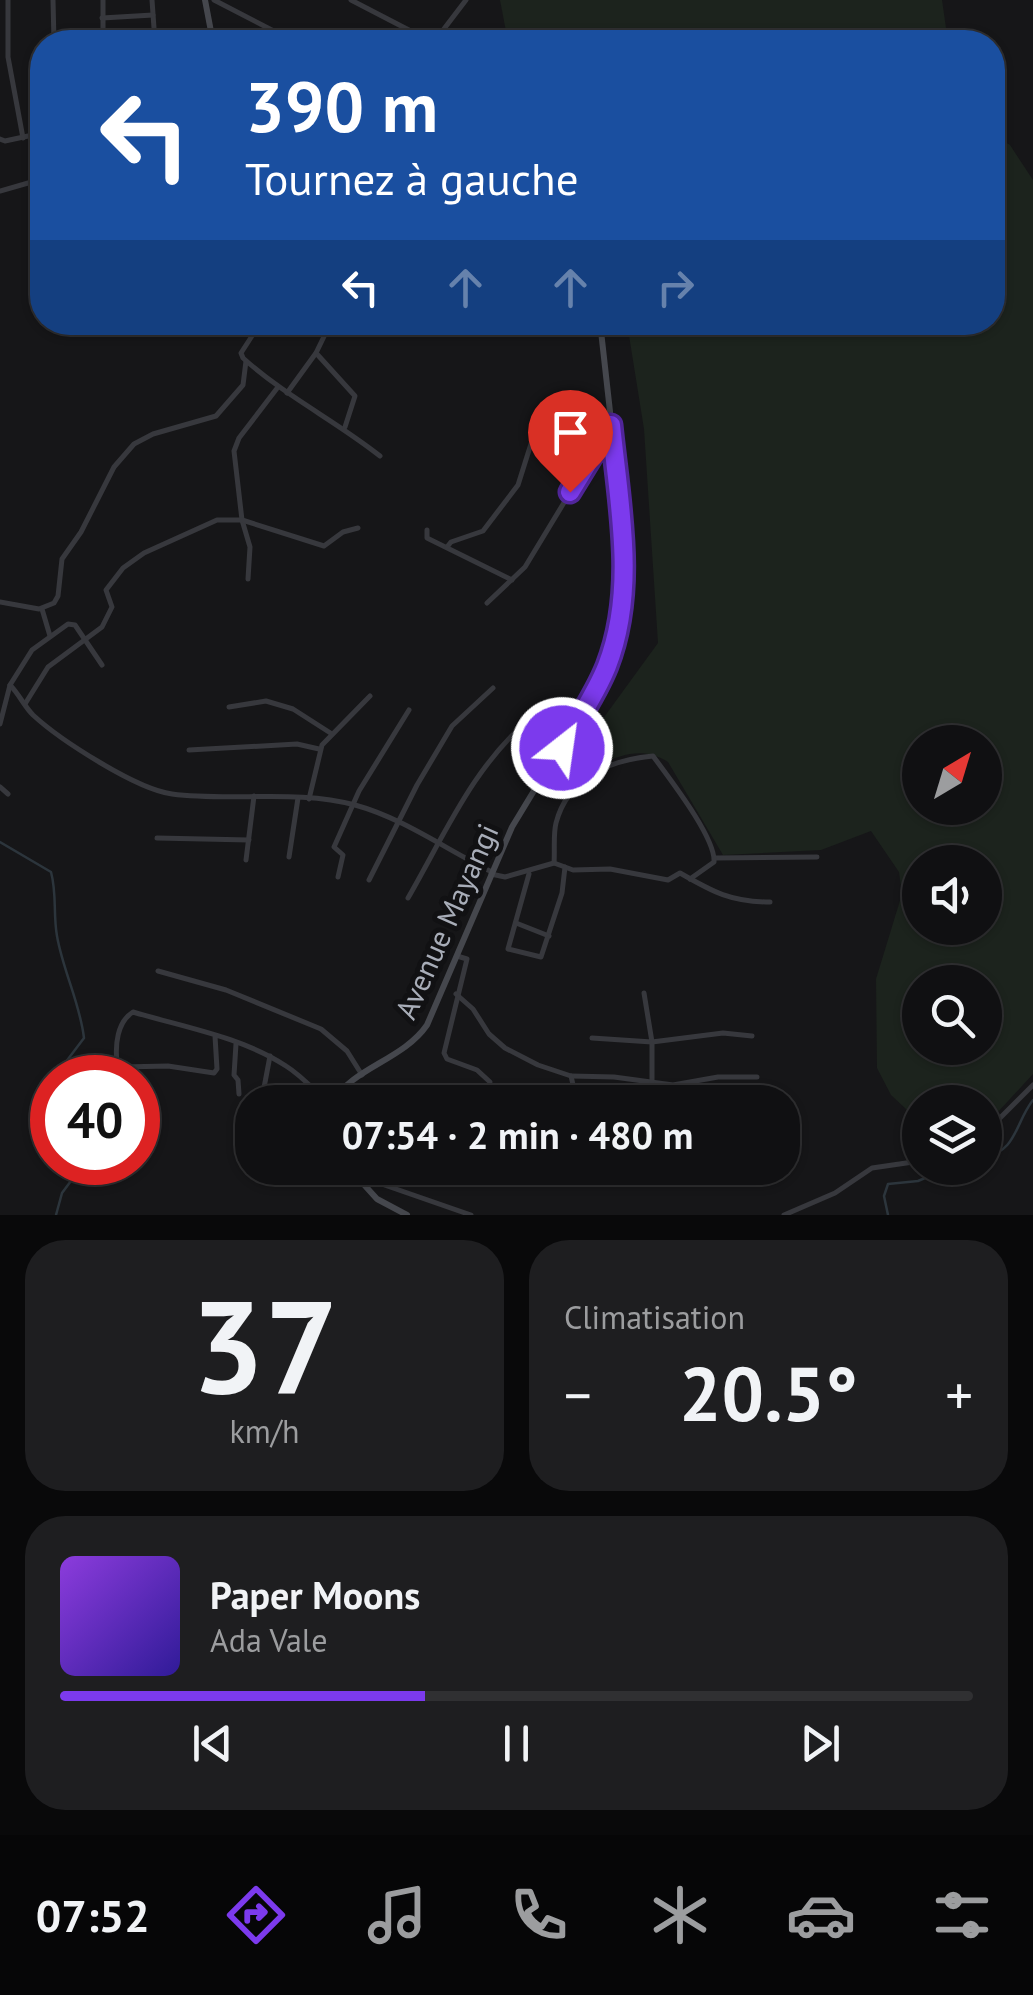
<!DOCTYPE html>
<html lang="fr">
<meta charset="utf-8">
<style>
:root{--surface:#101012;--page:#1e1e20;--text:#f1f3f6;--muted:#9c9d9f;--line:#303032;--accent:#7c3aed}
body{margin:0;font-family:"PT Sans",sans-serif;background:var(--page);color:var(--text);height:100vh;display:flex;flex-direction:column;font-size:38px;white-space:nowrap}
*{box-sizing:border-box;margin:0}
p{font-size:32px;color:var(--muted)}
.icon{flex:none;width:55px;height:55px;fill:none;stroke:currentColor;stroke-width:2;stroke-linecap:round;stroke-linejoin:round}
.map{position:relative;height:1215px;overflow:hidden}
.sheet{display:flex;flex-direction:column;gap:25px;padding:25px;background:#09090a;flex:1}
.sheet>*{flex:none}
.banner{position:absolute;left:30px;top:30px;width:975px;height:305px;border-radius:40px;box-shadow:0 2px 8px #0004,0 0 0 2px var(--line);background:#1a4fa0;color:#fff;overflow:hidden}
.needle{width:65px;rotate:38deg}
.tools{position:absolute;left:902px;top:725px;display:grid;gap:20px}
.tools a{display:grid;place-items:center;width:100px;height:100px;border-radius:50%;background:var(--surface);box-shadow:0 2px 8px #0004,0 0 0 2px var(--line);font-size:50px}
.speed{position:absolute;left:30px;top:1055px;display:flex;gap:20px;font-size:50px;font-weight:700;text-align:center}
.speed>*{display:grid;place-content:center;width:130px;height:130px;border-radius:50%;background:var(--surface);box-shadow:0 2px 8px #0004,0 0 0 2px var(--line);line-height:1}
.speed .limit{border:15px solid #d22;background:#fff;color:#111}
.pin{position:absolute;display:grid;place-items:center;width:85px;height:85px;color:#fff;margin:-102px -42px;border-radius:50% 50% 50% 0;rotate:-45deg;box-shadow:0 0 10px #0007}
.pin .icon{rotate:45deg}
.me{position:absolute;width:110px;margin:-55px;rotate:30deg;stroke-linejoin:round;filter:drop-shadow(0 0 8px #0008)}
.turn{display:flex;align-items:center;gap:35px;height:210px;padding:0 50px;font-size:45px}
.turn .icon{width:130px;height:130px;stroke-width:2.5}
.turn b{display:block;font-size:70px;line-height:85px}
.lanes{display:flex;align-items:center;height:95px;padding:0 50px;background:#0003;justify-content:center;gap:50px;direction:ltr}
.lanes .off{opacity:.35}
.big{font-size:75px;font-weight:600;line-height:1.1}
.sheet .widget{flex:1;display:flex;flex-direction:column;justify-content:center;gap:15px;min-width:0;padding:0 35px;border-radius:40px;background:var(--page)}
.sheet .dial{align-items:center;gap:0}
.dial b{font-size:130px;line-height:1}
.song{display:flex;align-items:center;gap:30px}
.cover{width:120px;height:120px;border-radius:15px;background:linear-gradient(135deg,hsl(270 70% 55%),hsl(250 70% 35%))}
.played{height:10px;border-radius:5px;background:linear-gradient(90deg,var(--accent) 40%,var(--line) 40%)}
.keys{display:flex;justify-content:space-around;direction:ltr}
.heat{display:flex;justify-content:space-between;align-items:center;font-size:55px;direction:ltr}
.sheet .tiles{flex:1;display:grid;gap:25px;grid-template-columns:1fr 1fr}
.widget:last-child{grid-column:span 2}
.trip{position:absolute;left:235px;top:1085px;width:565px;height:100px;border-radius:40px;background:var(--surface);box-shadow:0 2px 8px #0004,0 0 0 2px var(--line);font-weight:600;line-height:100px;text-align:center}
.dock{display:flex;height:160px;justify-content:space-around;align-items:center;background:#060607;color:var(--muted)}
.dock .icon{width:70px;height:70px}
.dock .selected{color:var(--accent)}
.dock b{font-size:45px;color:var(--text)}
.map>svg:first-child{display:block}
.green{fill:#1c231d;fill-rule:evenodd}
.lines{fill:none;stroke-linecap:round;stroke-linejoin:round}
.stream{stroke:#2c353c;stroke-width:2.5}
.street{stroke:#37383d;stroke-width:5}
.secondary{stroke:#45474d;stroke-width:6}
.route-casing{stroke:#51269a;stroke-width:25}
.route{stroke:#7c3aed;stroke-width:18}
.labels{text-anchor:middle;dominant-baseline:central;stroke-width:10;stroke-linejoin:round;paint-order:stroke}
.street-label{font-size:30px;fill:#a8adb8;stroke:#111113}
</style>
<div class="map">
<svg width="1033" height="1215" viewBox="0 0 1033 1215">
<rect width="100%" height="100%" fill="#161618"/>
<g class="green">
<path d="M500 0H942L948 42H508Z"/>
<path d="M993 135 1010 145 1033 180V1074L985 1126V1102H920V1122L891 1095 877 1068 876 979 902 894 899 872 871 831 821 850 723 855 668 762C637 742 609 761 578 774L570 764 658 643 644 429 627 323 992 322ZM920 742H985V808H920ZM920 862H985V928H920ZM920 982H985V1048H920Z"/>
</g>
<g class="lines">
<g class="stream">
<path d="M0 842 51 872C57 894 53 914 57 936 63 971 80 1003 84 1038L62 1067 59 1078"/>
<path d="M985 1156C1016 1153 1016 1121 1033 1100"/>
<path d="M56 1215 62 1193 85 1162"/>
<path d="M888 1215 884 1196 888 1184 918 1181 949 1168"/>
</g>
<g class="street">
<path d="M8 0V57L23 138"/>
<path d="M53 0 54 42"/>
<path d="M103 0V42"/>
<path d="M152 0 155 42"/>
<path d="M214 0 295 42"/>
<path d="M351 0 432 42"/>
<path d="M102 18 153 15"/>
<path d="M185 42 209 30"/>
<path d="M434 42 466 0"/>
<path d="M38 135 42 149"/>
<path d="M0 139 5 141 42 133"/>
<path d="M0 191 42 179"/>
<path d="M261 322 241 353 243 358C285 396 336 421 380 456"/>
<path d="M316 353 355 396 345 427"/>
<path d="M287 393 316 353 331 322"/>
<path d="M427 530V538L512 580"/>
<path d="M447 547 451 542 483 531 518 485 542 409 610 419"/>
<path d="M248 579 250 547 242 520 234 451 239 438 278 387"/>
<path d="M0 602 39 609 54 603 58 596 62 559 81 532 114 467 134 444 153 434 216 416 243 385 246 361"/>
<path d="M487 603 525 567 611 425"/>
<path d="M42 609 50 636"/>
<path d="M10 685C19 694 24 706 33 715 60 740 136 789 172 794 232 802 296 789 355 805 403 818 447 850 492 872"/>
<path d="M25 704 48 667 102 627 112 607 106 590 123 568 144 553 217 520H242L324 546 343 532 358 528"/>
<path d="M229 707 266 701 293 709 332 734"/>
<path d="M0 724 10 685 32 650 68 624 75 625 102 665"/>
<path d="M189 750 297 744 319 749"/>
<path d="M0 787 8 794"/>
<path d="M309 799 322 745 370 696"/>
<path d="M157 838 249 840"/>
<path d="M289 857 298 798"/>
<path d="M715 858 817 857"/>
<path d="M246 860 254 796"/>
<path d="M554 863C555 851 553 835 556 823 568 777 610 760 653 756 669 778 716 838 714 862L690 879"/>
<path d="M491 874 505 877 554 863 573 870 610 869 668 880 680 873C713 892 731 902 770 902"/>
<path d="M529 874 508 949 541 957 562 893 565 867"/>
<path d="M338 877 343 855 334 847 359 791 409 710"/>
<path d="M369 880 417 785 452 726 493 688"/>
<path d="M408 898C445 834 474 765 531 718"/>
<path d="M516 923 549 936"/>
<path d="M457 956 467 959 444 1053 447 1059 477 1070 490 1082 487 1102"/>
<path d="M158 971 226 990 321 1029 347 1051 362 1075"/>
<path d="M456 994 473 1009 489 1034 505 1048 538 1065 571 1076 614 1077 673 1085 718 1077H757"/>
<path d="M215 1036 217 1069 214 1073 168 1066 122 1067 117 1063C115 1045 117 1022 133 1012 183 1027 242 1037 286 1066 302 1076 314 1090 327 1102"/>
<path d="M592 1038 652 1042 644 993"/>
<path d="M236 1044 234 1075 238 1080 239 1094"/>
<path d="M571 1076 577 1102"/>
<path d="M652 1082V1042L723 1033 752 1036"/>
<path d="M263 1093 270 1056"/>
<path d="M985 1133 1033 1085"/>
<path d="M360 1182 373 1181 471 1215"/>
<path d="M784 1215 835 1193 872 1168 920 1161"/>
</g>
<g class="secondary">
<path d="M205 0 213 42"/>
<path d="M333 1102C352 1068 403 1060 427 1025L512 827 603 677 610 657 623 574 622 519 600 322"/>
<path d="M349 1168 377 1199 407 1215"/>
</g>
</g>
<g class="lines">
<g class="route-casing">
<path id="route" d="M562 748C577 721 596 694 607 666 637 589 619 504 611 425L570 492"/>
</g>
<use href="#route" class="route"/>
</g>
<g class="labels">
<g class="street-label">
<text transform="translate(446 921) rotate(-66)">Avenue Mayangi</text>
</g>
</g>
</svg>
<div class="tools">
<a><svg class="needle" viewBox="-14 -14 28 28"><path d="M0-13l5 13h-10z" fill="#e53935"/><path d="M0 13l5-13h-10z" fill="#9c9d9f"/></svg></a>
<a><svg class="icon" aria-label="sound" viewBox="0 0 24 24"><path d="M4 9h4l5-4v14l-5-4H4zM17 9q2 3 0 6"/></svg></a>
<a><svg class="icon" aria-label="search" viewBox="0 0 24 24"><circle cx="10" cy="10" r="6"/><path d="M15 15l6 6"/></svg></a>
<a><svg class="icon" aria-label="layers" viewBox="0 0 24 24"><path d="M12 4l9 5-9 5-9-5zM3 14l9 5 9-5"/></svg></a>
</div>
<div class="speed"><div class="limit">40</div></div>
<div class="pin" style="left:570px;top:492px;background:#d93025"><svg class="icon" aria-label="arrive" viewBox="0 0 24 24"><path d="M6 21V4h12l-3 4 3 4H6"/></svg></div>
<svg class="me" style="left:562px;top:748px" viewBox="-20 -20 40 40"><circle r="17" fill="#7c3aed" stroke="#fff" stroke-width="3"/><path d="M0-11L8 9 0 5-8 9z" fill="#fff"/></svg>
<div class="trip">07:54 · 2 min · 480 m</div>
<div class="banner">
<div class="turn"><svg class="icon" aria-label="left" viewBox="0 0 24 24"><path d="M17 20v-9H6M10 6l-5 5 5 5"/></svg><div><b>390 m</b>Tournez à gauche</div></div>
<div class="lanes"><svg class="icon" aria-label="left" viewBox="0 0 24 24"><path d="M17 20v-9H6M10 6l-5 5 5 5"/></svg><svg class="icon off" aria-label="ahead" viewBox="0 0 24 24"><path d="M12 20V5M6 11l6-6 6 6"/></svg><svg class="icon off" aria-label="ahead" viewBox="0 0 24 24"><path d="M12 20V5M6 11l6-6 6 6"/></svg><svg class="icon off" aria-label="right" viewBox="0 0 24 24"><path d="M7 20v-9h11M14 6l5 5-5 5"/></svg></div>
</div>
</div>
<section class="sheet">
<div class="tiles">
<div class="widget dial"><b>37</b><p>km/h</p></div>
<div class="widget"><p>Climatisation</p>
<div class="heat"><a>−</a><b class="big">20.5°</b><a>+</a></div>
</div>
<div class="widget">
<div class="song"><i class="cover"></i><div><b>Paper Moons</b><p>Ada Vale</p></div></div>
<div class="played"></div>
<div class="keys"><svg class="icon" aria-label="previous" viewBox="0 0 24 24"><path d="M18 5L8 12l10 7zM5 5v14"/></svg><svg class="icon" aria-label="pause" viewBox="0 0 24 24"><path d="M8 5v14M16 5v14"/></svg><svg class="icon" aria-label="next" viewBox="0 0 24 24"><path d="M6 5l10 7-10 7zM19 5v14"/></svg></div>
</div>
</div>
</section>
<nav class="dock">
<b>07:52</b>
<svg class="icon selected" aria-label="directions" viewBox="0 0 24 24"><path d="M12 3l9 9-9 9-9-9zM9 14v-3h6M13 9l2 2-2 2"/></svg>
<svg class="icon" aria-label="music" viewBox="0 0 24 24"><path d="M9 18V5l10-2v13"/><circle cx="6" cy="18" r="3"/><circle cx="16" cy="16" r="3"/></svg>
<svg class="icon" aria-label="phone" viewBox="0 0 24 24"><path d="M5 4h4l2 5-3 2q2 4 5 5l2-3 5 2v4C11 20 4 13 5 4z"/></svg>
<svg class="icon" aria-label="climate" viewBox="0 0 24 24"><path d="M12 3v18M4 7l16 10M4 17L20 7"/></svg>
<svg class="icon" aria-label="car" viewBox="0 0 24 24"><path d="M5 17H2v-5l4-1 3-4h7l3 4 3 1v5h-3M9 17h6M6 11h13"/><circle cx="7" cy="17" r="2"/><circle cx="17" cy="17" r="2"/></svg>
<svg class="icon" aria-label="filters" viewBox="0 0 24 24"><path d="M4 7h16M4 17h16"/><circle cx="9" cy="7" r="2"/><circle cx="15" cy="17" r="2"/></svg>
</nav>
